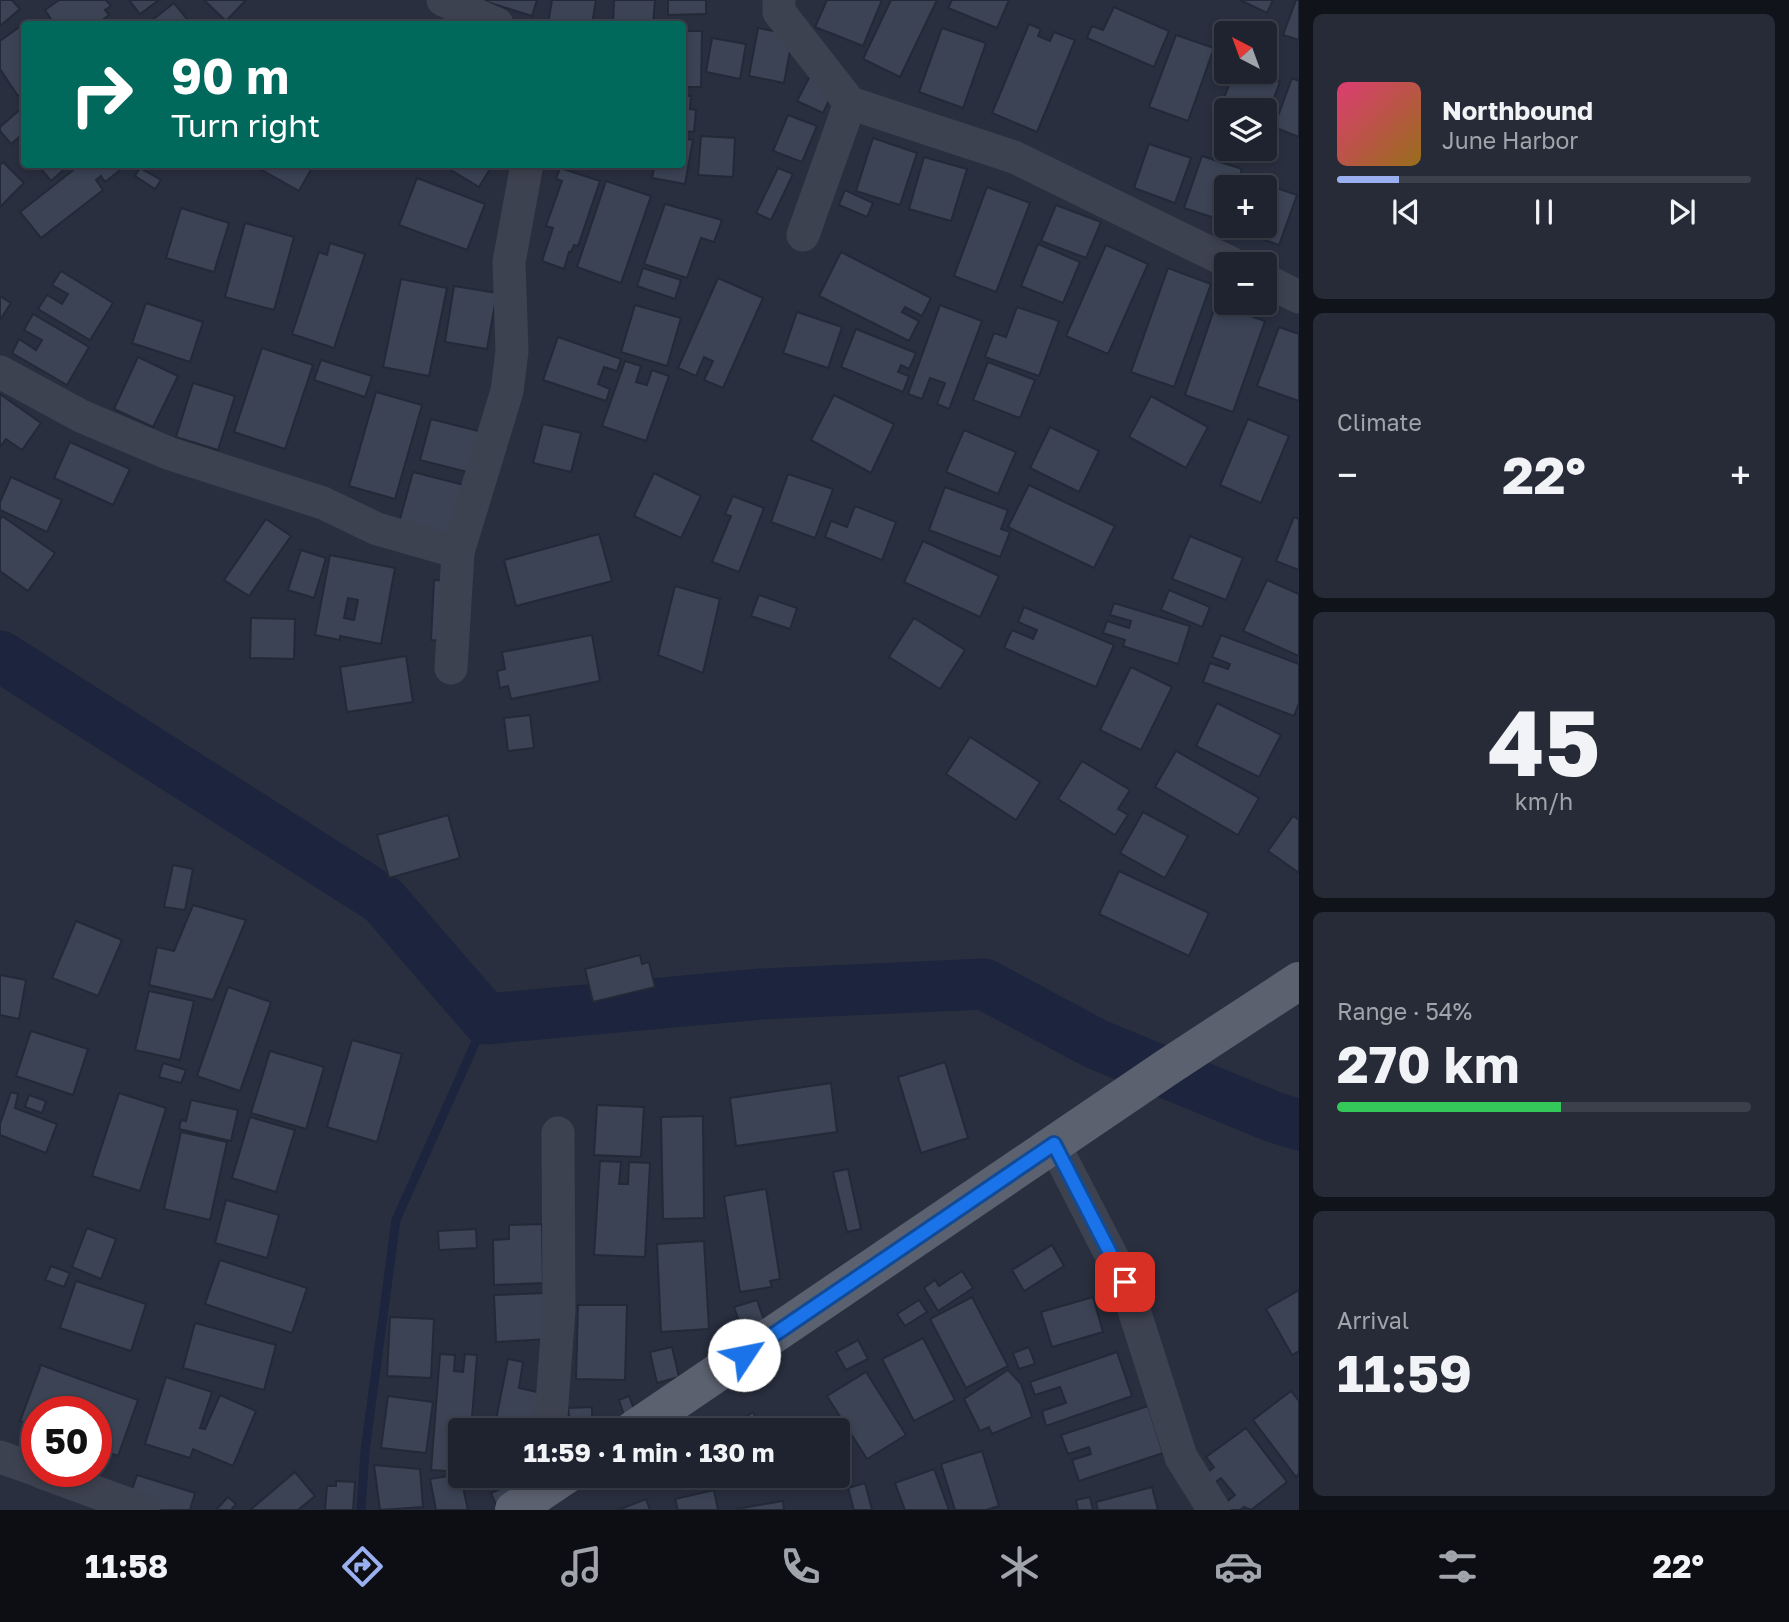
<!DOCTYPE html>
<meta charset="utf-8">
<style>
:root{--surface:#1f232f;--page:#272b37;--text:#f1f3f6;--muted:#a1a4aa;--line:#3c404b;--accent:#99afef}
body{margin:0;font-family:"Golos Text",sans-serif;background:var(--page);color:var(--text);height:100vh;display:flex;flex-direction:column;font-size:26px;white-space:nowrap}
*{box-sizing:border-box;margin:0}
p{font-size:23px;color:var(--muted)}
.icon{flex:none;width:38px;height:38px;fill:none;stroke:currentColor;stroke-width:2;stroke-linecap:round;stroke-linejoin:round}
.map{position:relative;flex:1;overflow:hidden}
.side{display:flex;flex-direction:column;gap:14px;padding:14px;background:#11131a;width:490px}
.side>*{flex:none}
.hud{position:absolute;left:21px;top:21px;width:665px;height:147px;border-radius:7px;box-shadow:0 4px 10px #0003,0 0 0 2px var(--line);background:#00695c;color:#fff;overflow:hidden}
.needle{width:46px;rotate:319deg}
.tools{position:absolute;left:1214px;top:21px;display:grid;gap:14px}
.tools a{display:grid;place-items:center;width:63px;height:63px;border-radius:7px;background:var(--surface);box-shadow:0 4px 10px #0003,0 0 0 2px var(--line);font-size:35px}
.speed{position:absolute;left:21px;top:1396px;display:flex;gap:14px;font-size:35px;font-weight:700;text-align:center}
.speed>*{display:grid;place-content:center;width:91px;height:91px;border-radius:50%;background:var(--surface);box-shadow:0 4px 10px #0003,0 0 0 2px var(--line);line-height:1}
.speed .limit{border:10px solid #d22;background:#fff;color:#111}
.pin{position:absolute;display:grid;place-items:center;width:60px;height:60px;color:#fff;margin:-30px;border-radius:14px;box-shadow:0 4px 10px #0006}
.me{position:absolute;width:77px;margin:-38px;rotate:56deg;stroke-linejoin:round;filter:drop-shadow(0 0 5px #0008)}
.turn{display:flex;align-items:center;gap:24px;height:147px;padding:0 35px;font-size:32px}
.turn .icon{width:91px;height:91px;stroke-width:2.5}
.turn b{display:block;font-size:49px;line-height:60px}
.big{font-size:52px;font-weight:700;line-height:1.1}
.side .widget{flex:1;display:flex;flex-direction:column;justify-content:center;gap:10px;min-width:0;padding:0 24px;border-radius:10px;background:var(--page)}
.side .dial{align-items:center;gap:0}
.dial b{font-size:91px;line-height:1}
.song{display:flex;align-items:center;gap:21px}
.cover{width:84px;height:84px;border-radius:10px;background:linear-gradient(135deg,hsl(340 70% 55%),hsl(40 70% 35%))}
.played{height:7px;border-radius:4px;background:linear-gradient(90deg,var(--accent) 15%,var(--line) 15%)}
.keys{display:flex;justify-content:space-around;direction:ltr}
.heat{display:flex;justify-content:space-between;align-items:center;font-size:38px;direction:ltr}
.charge{height:10px;border-radius:5px;background:linear-gradient(90deg,#34c759 54%,var(--line) 0)}
.trip{position:absolute;left:448px;top:1418px;width:402px;height:70px;border-radius:7px;background:var(--surface);box-shadow:0 4px 10px #0003,0 0 0 2px var(--line);font-weight:700;line-height:70px;text-align:center}
.tabs{display:flex;height:112px;justify-content:space-around;align-items:center;background:#0c0e13;color:var(--muted)}
.tabs .icon{width:49px;height:49px}
.tabs .current{color:var(--accent)}
.tabs b{font-size:32px;color:var(--text)}
main{display:flex;flex:1;min-height:0}
.map>svg:first-child{display:block}
.lines{fill:none;stroke-linecap:round;stroke-linejoin:round}
.stream{stroke:#1c253d;stroke-width:9}
.river{stroke:#1c253d;stroke-width:51}
.building{fill:#3b4355;stroke:#232937;stroke-width:2;fill-rule:evenodd}
.minor{stroke:#3d4250;stroke-width:33}
.major{stroke:#5b616f;stroke-width:38}
.route-casing{stroke:#114b97;stroke-width:18}
.route{stroke:#1a73e8;stroke-width:12}
</style>
<main>
<div class="map">
<svg width="1299" height="1510" viewBox="0 0 1299 1510">
<rect width="100%" height="100%" fill="#292f3f"/>
<g class="lines">
<path class="stream" d="M361 1510 365 1451 396 1220 486 1019"/>
<path class="river" d="M0 656 383 900 486 1019 761 994 984 984 1096 1044 1271 1116 1299 1125"/>
</g>
<g class="building">
<path d="M0 0H12L20 9 0 26Z"/>
<path d="M59 0H106L111 6 105 10 109 15 97 24H54L45 10Z"/>
<path d="M129 0H159L140 14Z"/>
<path d="M204 0H246L226 21Z"/>
<path d="M481 0H537L532 16Z"/>
<path d="M552 0H596L592 24H548Z"/>
<path d="M614 0H655L653 24H613Z"/>
<path d="M668 0H706V14L668 15Z"/>
<path d="M827 0H882L863 46 815 27Z"/>
<path d="M891 0H937L900 77 863 59Z"/>
<path d="M952 0H1009L997 28 948 8Z"/>
<path d="M1240 0H1273L1267 13Z"/>
<path d="M1296 0H1299V40L1283 35Z"/>
<path d="M174 3 187 19 180 24H147Z"/>
<path d="M1114 7 1169 31 1154 67 1087 38 1092 26 1103 30Z"/>
<path d="M29 20 32 24H24V91L18 96 0 69V41Z"/>
<path d="M1029 24 1041 29 1038 36 1050 41 1054 32 1075 40 1037 132 992 113Z"/>
<path d="M758 28 793 35 784 83 749 76Z"/>
<path d="M942 28 986 43 963 108 919 92Z"/>
<path d="M682 31H702L701 87H682Z"/>
<path d="M1176 35 1214 48 1188 121 1149 107Z"/>
<path d="M712 38 746 44 740 79 706 72Z"/>
<path d="M1234 72H1253L1280 82 1265 121V110H1227V127L1215 122Z"/>
<path d="M810 76 835 88 823 113 797 101Z"/>
<path d="M1292 78 1299 81V137L1274 127Z"/>
<path d="M682 96H691L690 109 696 110 694 132 682 131Z"/>
<path d="M24 106V133L11 144 0 131V127Z"/>
<path d="M788 115 817 126 802 162 773 151Z"/>
<path d="M701 136 735 138 733 177 698 175Z"/>
<path d="M682 138 693 140 685 184 652 178 655 164H682Z"/>
<path d="M873 138 917 153 900 205 856 191Z"/>
<path d="M1149 144 1191 158 1175 203 1134 188Z"/>
<path d="M1202 156 1242 169 1236 187H1227V213L1224 221 1184 208Z"/>
<path d="M924 157 967 169 951 221 909 209Z"/>
<path d="M3 162 24 183 0 207V165Z"/>
<path d="M37 164H70L51 181Z"/>
<path d="M81 164H122L124 167 105 182 101 176 96 180 103 190 41 238 20 212Z"/>
<path d="M263 164H314L299 191 260 169Z"/>
<path d="M441 164H493L479 187Z"/>
<path d="M140 168 161 180 155 189 135 176Z"/>
<path d="M560 168 600 181 578 246 574 245 571 252H569L564 269 542 261 553 228 546 226 562 181 556 179Z"/>
<path d="M778 168 793 174 771 220 756 213Z"/>
<path d="M417 178 485 204 467 250 399 225Z"/>
<path d="M1253 180 1297 195 1279 245 1236 230 1237 226H1265V187H1251Z"/>
<path d="M606 181 651 196 621 283 577 267Z"/>
<path d="M987 187 1030 203 996 292 954 276Z"/>
<path d="M845 190 873 203 867 217 839 205Z"/>
<path d="M665 204 722 220 714 242 701 238 687 278 644 264Z"/>
<path d="M1056 205 1101 222 1086 258 1041 241Z"/>
<path d="M181 208 229 223 214 272 166 258Z"/>
<path d="M245 223 294 237 274 310 225 297Z"/>
<path d="M330 243 365 254 334 348 292 334 319 252 327 255Z"/>
<path d="M1038 244 1080 262 1063 303 1021 286Z"/>
<path d="M1106 245 1148 264 1108 354 1066 336Z"/>
<path d="M841 252 931 298 922 316 905 307 902 312 919 321 909 341 819 296Z"/>
<path d="M643 268 681 280 675 299 637 286Z"/>
<path d="M1168 268 1211 284 1174 387 1131 372Z"/>
<path d="M61 271 113 303 90 340 38 309 47 295 62 304 68 294 52 285Z"/>
<path d="M718 278 763 298 723 388 704 380 713 361 704 357 696 376 678 368Z"/>
<path d="M401 279 447 288 429 376 383 367Z"/>
<path d="M454 286 497 293 487 349 445 342Z"/>
<path d="M0 296 11 303 0 320Z"/>
<path d="M146 303 203 322 190 362 132 343Z"/>
<path d="M1216 304 1265 321 1233 412 1185 395Z"/>
<path d="M635 305 681 318 667 366 621 352Z"/>
<path d="M940 305 982 321 949 409 937 404 945 383 930 378 922 399 908 394Z"/>
<path d="M1017 307 1059 321 1039 376 985 357 994 333 1006 337Z"/>
<path d="M797 312 842 327 828 368 783 353Z"/>
<path d="M33 314 89 347 67 385 12 353 19 339 36 350 42 340 24 330Z"/>
<path d="M1279 327 1299 334V401L1257 386Z"/>
<path d="M856 329 916 353 909 369 901 365 898 372 909 376 903 392 841 367Z"/>
<path d="M558 337 621 359 617 371 604 367 598 384 610 389 606 401 543 380Z"/>
<path d="M262 348 313 365 285 449 234 432Z"/>
<path d="M138 357 178 376 153 427 114 409Z"/>
<path d="M321 360 372 376 365 397 314 380Z"/>
<path d="M625 361 641 366 636 382 647 385 652 370 669 376 646 441 602 426Z"/>
<path d="M988 362 1035 380 1020 418 973 400Z"/>
<path d="M193 383 235 396 218 450 176 437Z"/>
<path d="M376 392 422 405 395 499 349 486Z"/>
<path d="M0 394 41 423 22 450 6 439 0 447Z"/>
<path d="M834 395 894 424 871 473 811 440Z"/>
<path d="M1151 396 1208 427 1186 468 1129 437Z"/>
<path d="M431 419 482 432 471 473 420 460Z"/>
<path d="M1248 419 1289 436 1261 503 1220 485Z"/>
<path d="M543 424 581 433 571 472 533 463Z"/>
<path d="M1050 427 1099 451 1079 492 1030 468Z"/>
<path d="M964 430 1016 452 998 494 946 472Z"/>
<path d="M70 442 130 469 113 505 54 478Z"/>
<path d="M413 472 472 487 456 545 397 530Z"/>
<path d="M654 473 701 496 681 538 634 516Z"/>
<path d="M788 474 833 489 815 538 771 522Z"/>
<path d="M11 477 62 500 47 532 0 510V502Z"/>
<path d="M1029 485 1115 526 1094 568 1008 527Z"/>
<path d="M945 487 1008 510 1001 529 1010 532 1000 557 929 530Z"/>
<path d="M733 496 764 508 739 572 712 562 731 516 725 514Z"/>
<path d="M855 506 896 522 882 560 825 537 831 521 847 527Z"/>
<path d="M2 516 55 553 28 591 0 571V520Z"/>
<path d="M1294 517 1299 519V570L1276 561Z"/>
<path d="M266 519 291 536 249 596 224 580Z"/>
<path d="M599 534 612 581 516 606 504 560Z"/>
<path d="M1190 536 1243 558 1226 600 1172 579Z"/>
<path d="M923 541 999 576 980 617 904 582Z"/>
<path d="M301 550 326 558 314 598 288 590Z"/>
<path d="M330 555 395 568 381 644 340 636V640L315 635ZM348 598 358 600 354 620 344 618Z"/>
<path d="M434 580 458 581 456 641 431 640Z"/>
<path d="M1267 580 1299 594V656L1243 631Z"/>
<path d="M675 586 720 599 703 673 658 655Z"/>
<path d="M1169 590 1210 607 1202 627 1161 610Z"/>
<path d="M759 595 797 608 790 629 751 616Z"/>
<path d="M1114 603 1190 626 1178 664 1123 646 1125 640 1103 633 1107 621 1129 628 1131 621 1110 615Z"/>
<path d="M1024 607 1114 645 1096 687 1004 648 1012 630 1033 639 1037 630 1018 622Z"/>
<path d="M251 618 295 619 294 659 250 658Z"/>
<path d="M914 618 965 650 940 689 889 657Z"/>
<path d="M592 635 600 681 511 699 508 686 500 688 497 671 505 669 502 652Z"/>
<path d="M1221 635 1299 664V703L1294 716 1203 682 1210 663 1228 669 1230 664 1212 657Z"/>
<path d="M406 656 413 702 347 712 340 667Z"/>
<path d="M1131 667 1172 687 1141 750 1100 730Z"/>
<path d="M1217 703 1281 735 1259 777 1196 746Z"/>
<path d="M530 715 534 748 508 751 504 718Z"/>
<path d="M970 737 1040 782 1016 820 946 774Z"/>
<path d="M1176 751 1259 798 1238 835 1155 787Z"/>
<path d="M1082 761 1130 790 1118 809 1128 815 1115 835 1058 799Z"/>
<path d="M1143 812 1188 836 1165 878 1120 853Z"/>
<path d="M448 815 460 858 389 878 377 835Z"/>
<path d="M1293 816 1299 820V873L1268 851Z"/>
<path d="M173 865 193 869 185 910 164 907Z"/>
<path d="M1119 871 1209 913 1189 956 1099 914Z"/>
<path d="M193 905 246 920 213 1000 149 985 157 947 174 951Z"/>
<path d="M76 921 122 940 98 996 52 978Z"/>
<path d="M640 955 642 964 649 962 655 987 593 1002 585 969Z"/>
<path d="M0 975 26 980 19 1019 0 1015Z"/>
<path d="M228 987 271 1002 240 1091 197 1076Z"/>
<path d="M149 991 194 1001 180 1060 135 1050Z"/>
<path d="M31 1031 88 1049 73 1095 16 1076Z"/>
<path d="M352 1040 402 1054 377 1142 327 1127Z"/>
<path d="M270 1051 324 1067 306 1129 251 1113Z"/>
<path d="M945 1062 968 1138 921 1153 898 1077Z"/>
<path d="M163 1063 186 1070 181 1083 159 1077Z"/>
<path d="M831 1083 837 1132 736 1146 730 1098Z"/>
<path d="M11 1092 18 1094 15 1108 57 1124 46 1153 0 1135V1124Z"/>
<path d="M119 1093 166 1108 140 1191 92 1176Z"/>
<path d="M29 1095 46 1101 42 1113 25 1107Z"/>
<path d="M191 1100 238 1110 231 1141 179 1129 181 1120 186 1121Z"/>
<path d="M597 1105 644 1107 641 1157 594 1155Z"/>
<path d="M703 1116 704 1218 663 1219 661 1117Z"/>
<path d="M250 1117 295 1130 276 1192 232 1178Z"/>
<path d="M181 1132 227 1142 210 1220 164 1209Z"/>
<path d="M600 1161 621 1162 619 1184H628L629 1162 650 1163 645 1257 594 1255Z"/>
<path d="M848 1169 861 1229 847 1232 833 1172Z"/>
<path d="M766 1189 780 1279 770 1281 772 1287 740 1292 724 1196Z"/>
<path d="M226 1200 279 1215 267 1258 215 1243Z"/>
<path d="M542 1224 543 1283 494 1285 493 1240 509 1239V1225Z"/>
<path d="M87 1228 116 1239 101 1279 72 1267Z"/>
<path d="M476 1229 477 1248 439 1250 438 1231Z"/>
<path d="M704 1241 709 1329 661 1332 657 1244Z"/>
<path d="M1052 1245 1064 1266 1024 1291 1012 1270Z"/>
<path d="M220 1260 307 1288 292 1333 205 1304Z"/>
<path d="M51 1266 70 1273 64 1287 45 1280Z"/>
<path d="M962 1271 973 1288 938 1311 924 1288 935 1280 939 1286Z"/>
<path d="M76 1281 146 1304 131 1351 60 1328Z"/>
<path d="M1299 1290V1351L1292 1355 1266 1309Z"/>
<path d="M547 1293 550 1339 496 1342 494 1295Z"/>
<path d="M972 1297 1008 1366 966 1388 930 1319Z"/>
<path d="M1093 1297 1103 1332 1052 1347 1041 1312Z"/>
<path d="M757 1300 766 1326 743 1333 734 1307Z"/>
<path d="M919 1300 927 1312 905 1326 897 1314Z"/>
<path d="M578 1305H627L625 1380 576 1379Z"/>
<path d="M390 1317 434 1319 431 1378 387 1376Z"/>
<path d="M195 1323 276 1345 264 1390 183 1368Z"/>
<path d="M923 1338 955 1400 914 1421 882 1359Z"/>
<path d="M858 1340 868 1359 846 1370 836 1352Z"/>
<path d="M672 1347 679 1377 657 1383 650 1352Z"/>
<path d="M1029 1347 1035 1364 1019 1369 1013 1353Z"/>
<path d="M1117 1352 1132 1396 1046 1426 1042 1411 1066 1403 1060 1387 1035 1395 1030 1382Z"/>
<path d="M440 1354 455 1355 454 1371 463 1372 465 1354 477 1355 471 1430H460V1472L431 1470Z"/>
<path d="M508 1359 523 1362 519 1388 537 1392 544 1430H494Z"/>
<path d="M41 1365 138 1400 118 1456 96 1448V1412H37V1427L20 1421Z"/>
<path d="M1008 1370 1021 1384 1032 1417 992 1434 989 1427 980 1431 964 1399Z"/>
<path d="M866 1372 906 1435 867 1459 827 1396Z"/>
<path d="M166 1377 212 1392 200 1428 205 1429 220 1395 256 1411 233 1466 193 1449 190 1458 145 1444Z"/>
<path d="M1291 1391 1299 1401V1474L1296 1477 1253 1420Z"/>
<path d="M388 1396 433 1402 426 1453 381 1448Z"/>
<path d="M629 1396 637 1417 626 1421 619 1400Z"/>
<path d="M1148 1406 1163 1453 1079 1481 1072 1460 1091 1454 1089 1447 1068 1454 1061 1435Z"/>
<path d="M592 1407V1430H571L568 1408Z"/>
<path d="M753 1412 761 1428 727 1430Z"/>
<path d="M1246 1428 1287 1482 1251 1510 1244 1507 1240 1510H1230L1225 1503 1235 1495 1221 1478 1210 1486 1203 1476 1214 1467 1206 1457Z"/>
<path d="M982 1451 999 1506 986 1510H955L941 1464Z"/>
<path d="M374 1465 420 1469 423 1507 380 1510Z"/>
<path d="M934 1469 949 1510H905L895 1483Z"/>
<path d="M295 1472 315 1496 298 1510H250Z"/>
<path d="M460 1474 468 1510H436L430 1479Z"/>
<path d="M137 1475 195 1493 190 1510H155L128 1502Z"/>
<path d="M533 1475 498 1510 491 1493Z"/>
<path d="M722 1475H752L728 1488Z"/>
<path d="M336 1481 355 1482 353 1510H325L327 1486H336Z"/>
<path d="M865 1483 872 1510H854L848 1488Z"/>
<path d="M1152 1487 1158 1510H1098L1096 1502Z"/>
<path d="M714 1490 718 1510H678L675 1499Z"/>
<path d="M228 1497 236 1504 231 1510H216Z"/>
<path d="M1090 1497 1093 1510H1078L1076 1500Z"/>
<path d="M646 1499 650 1510H618Z"/>
<path d="M783 1501 784 1510H736V1509Z"/>
</g>
<g class="lines">
<g class="minor">
<path d="M443 0 497 24"/>
<path d="M779 0V12L850 103 1014 157 1233 264"/>
<path d="M803 235 850 103"/>
<path d="M1265 280 1299 297"/>
<path d="M0 372 81 416 168 453 323 503 377 529 458 552"/>
<path d="M451 668 458 552 507 391 512 351 509 262 527 164"/>
<path d="M1054 1144 1125 1282 1181 1457 1214 1510"/>
<path d="M550 1430 559 1309 558 1133"/>
<path d="M0 1457 37 1470"/>
<path d="M41 1472 144 1510"/>
</g>
<g class="major">
<path d="M633 1430 1169 1066 1299 981"/>
<path d="M514 1510 566 1475"/>
</g>
</g>
<g class="lines">
<g class="route-casing">
<path id="route" d="M744 1355 1054 1144 1125 1282"/>
</g>
<use href="#route" class="route"/>
</g>
</svg>
<div class="tools">
<a><svg class="needle" viewBox="-14 -14 28 28"><path d="M0-13l5 13h-10z" fill="#e53935"/><path d="M0 13l5-13h-10z" fill="#a1a4aa"/></svg></a>
<a><svg class="icon" aria-label="layers" viewBox="0 0 24 24"><path d="M12 4l9 5-9 5-9-5zM3 14l9 5 9-5"/></svg></a>
<a>+</a>
<a>−</a>
</div>
<div class="speed"><div class="limit">50</div></div>
<div class="pin" style="left:1125px;top:1282px;background:#d93025"><svg class="icon" aria-label="arrive" viewBox="0 0 24 24"><path d="M6 21V4h12l-3 4 3 4H6"/></svg></div>
<svg class="me" style="left:744px;top:1355px" viewBox="-20 -20 40 40"><circle r="19" fill="#fff"/><path d="M0-13L10 11 0 6-10 11z" fill="#1a73e8"/></svg>
<div class="trip">11:59 · 1 min · 130 m</div>
<div class="hud">
<div class="turn"><svg class="icon" aria-label="right" viewBox="0 0 24 24"><path d="M7 20v-9h11M14 6l5 5-5 5"/></svg><div><b>90 m</b>Turn right</div></div>
</div>
</div>
<section class="side">
<div class="widget">
<div class="song"><i class="cover"></i><div><b>Northbound</b><p>June Harbor</p></div></div>
<div class="played"></div>
<div class="keys"><svg class="icon" aria-label="previous" viewBox="0 0 24 24"><path d="M18 5L8 12l10 7zM5 5v14"/></svg><svg class="icon" aria-label="pause" viewBox="0 0 24 24"><path d="M8 5v14M16 5v14"/></svg><svg class="icon" aria-label="next" viewBox="0 0 24 24"><path d="M6 5l10 7-10 7zM19 5v14"/></svg></div>
</div>
<div class="widget"><p>Climate</p>
<div class="heat"><a>−</a><b class="big">22°</b><a>+</a></div>
</div>
<div class="widget dial"><b>45</b><p>km/h</p></div>
<div class="widget"><p>Range · 54%</p><b class="big">270 km</b><div class="charge"></div></div>
<div class="widget"><p>Arrival</p><b class="big">11:59</b></div>
</section>
</main>
<nav class="tabs">
<b>11:58</b>
<svg class="icon current" aria-label="directions" viewBox="0 0 24 24"><path d="M12 3l9 9-9 9-9-9zM9 14v-3h6M13 9l2 2-2 2"/></svg>
<svg class="icon" aria-label="music" viewBox="0 0 24 24"><path d="M9 18V5l10-2v13"/><circle cx="6" cy="18" r="3"/><circle cx="16" cy="16" r="3"/></svg>
<svg class="icon" aria-label="phone" viewBox="0 0 24 24"><path d="M5 4h4l2 5-3 2q2 4 5 5l2-3 5 2v4C11 20 4 13 5 4z"/></svg>
<svg class="icon" aria-label="climate" viewBox="0 0 24 24"><path d="M12 3v18M4 7l16 10M4 17L20 7"/></svg>
<svg class="icon" aria-label="car" viewBox="0 0 24 24"><path d="M5 17H2v-5l4-1 3-4h7l3 4 3 1v5h-3M9 17h6M6 11h13"/><circle cx="7" cy="17" r="2"/><circle cx="17" cy="17" r="2"/></svg>
<svg class="icon" aria-label="filters" viewBox="0 0 24 24"><path d="M4 7h16M4 17h16"/><circle cx="9" cy="7" r="2"/><circle cx="15" cy="17" r="2"/></svg>
<b>22°</b>
</nav>
